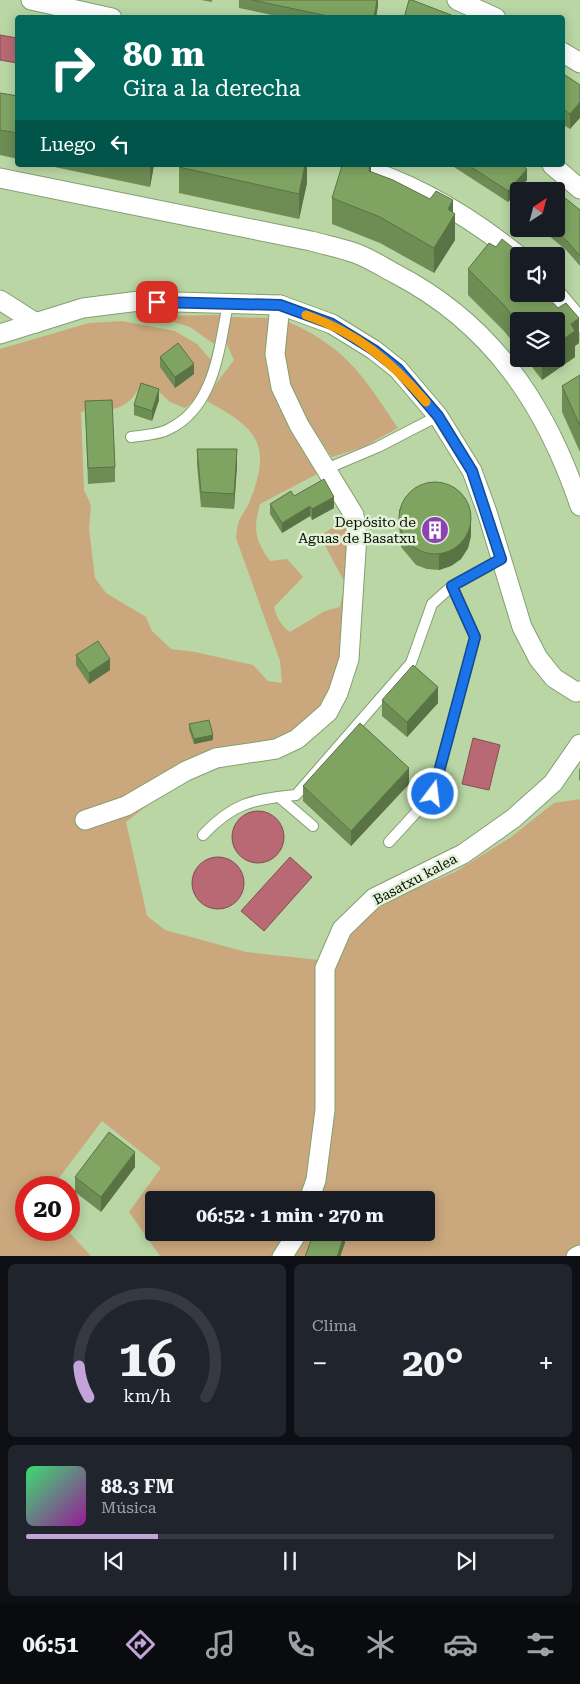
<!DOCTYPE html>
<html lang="es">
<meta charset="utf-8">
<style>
:root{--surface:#171b24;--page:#20242c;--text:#f1f3f6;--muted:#9ea1a6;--line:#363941;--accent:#c4a3d8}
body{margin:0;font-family:"Roboto Serif",serif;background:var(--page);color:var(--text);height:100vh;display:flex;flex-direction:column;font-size:19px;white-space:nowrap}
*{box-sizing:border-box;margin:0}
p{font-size:16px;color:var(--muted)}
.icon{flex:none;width:28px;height:28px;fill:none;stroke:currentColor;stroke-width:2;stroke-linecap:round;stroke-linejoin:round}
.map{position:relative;height:1256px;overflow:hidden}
.panel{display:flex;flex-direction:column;gap:8px;padding:8px;background:#0d0f14;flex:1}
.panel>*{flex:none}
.hud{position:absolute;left:15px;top:15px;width:550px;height:152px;border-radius:5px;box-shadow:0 2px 12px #0003;background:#00695c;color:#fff;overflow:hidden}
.needle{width:32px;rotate:36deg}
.tools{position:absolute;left:510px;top:182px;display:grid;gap:10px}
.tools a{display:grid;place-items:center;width:55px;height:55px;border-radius:5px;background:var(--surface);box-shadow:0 2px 12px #0003;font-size:25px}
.speed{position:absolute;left:15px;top:1176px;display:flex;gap:10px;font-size:25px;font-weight:700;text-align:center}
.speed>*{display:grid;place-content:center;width:65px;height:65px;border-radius:50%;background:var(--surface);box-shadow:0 2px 12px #0003;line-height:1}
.speed .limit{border:8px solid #d22;background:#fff;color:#111}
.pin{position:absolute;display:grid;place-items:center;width:42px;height:42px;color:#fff;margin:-21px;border-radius:10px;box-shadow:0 2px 8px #0006}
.me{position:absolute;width:55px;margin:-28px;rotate:15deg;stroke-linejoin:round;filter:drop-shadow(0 0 4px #0008)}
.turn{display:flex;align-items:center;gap:18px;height:105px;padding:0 25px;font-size:22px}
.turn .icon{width:65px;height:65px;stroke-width:2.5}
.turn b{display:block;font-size:35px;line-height:42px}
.then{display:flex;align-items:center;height:48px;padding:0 25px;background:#0003;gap:10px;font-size:19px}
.big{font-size:38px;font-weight:700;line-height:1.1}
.panel .tile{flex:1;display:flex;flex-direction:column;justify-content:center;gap:8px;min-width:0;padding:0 18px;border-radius:8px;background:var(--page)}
.panel .dial{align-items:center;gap:0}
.dial svg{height:130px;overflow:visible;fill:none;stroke:var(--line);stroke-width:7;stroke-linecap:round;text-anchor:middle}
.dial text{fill:var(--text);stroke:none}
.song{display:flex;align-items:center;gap:15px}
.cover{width:60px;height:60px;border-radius:8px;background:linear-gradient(135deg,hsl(140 70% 55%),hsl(300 70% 35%))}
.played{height:5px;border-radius:2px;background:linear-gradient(90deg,var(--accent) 25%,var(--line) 25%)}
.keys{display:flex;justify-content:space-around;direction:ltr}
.heat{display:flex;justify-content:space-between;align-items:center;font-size:28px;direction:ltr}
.panel .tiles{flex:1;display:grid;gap:8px;grid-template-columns:1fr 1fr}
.tile:last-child{grid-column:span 2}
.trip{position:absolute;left:145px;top:1191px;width:290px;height:50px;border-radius:5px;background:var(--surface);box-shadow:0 2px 12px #0003;font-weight:700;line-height:50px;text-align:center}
.tab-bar{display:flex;height:80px;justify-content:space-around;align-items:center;background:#090b0e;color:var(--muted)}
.tab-bar .icon{width:35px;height:35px}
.tab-bar .active{color:var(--accent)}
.tab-bar b{font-size:22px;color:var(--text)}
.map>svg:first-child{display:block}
.green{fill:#caa77d}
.water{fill:#b86973;stroke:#834e51}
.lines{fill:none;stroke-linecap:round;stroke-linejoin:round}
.lane-casing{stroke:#849f70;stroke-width:12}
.street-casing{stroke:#849f70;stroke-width:21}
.lane{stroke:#fff;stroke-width:10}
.street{stroke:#fff;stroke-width:19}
.wall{fill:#6d8d54}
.shaded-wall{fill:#597345}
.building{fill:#7fa462;stroke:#597345}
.route-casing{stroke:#114b97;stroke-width:12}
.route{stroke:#1a73e8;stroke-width:9}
.slow{stroke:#f59e0b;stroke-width:9}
.labels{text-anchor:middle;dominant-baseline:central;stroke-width:5;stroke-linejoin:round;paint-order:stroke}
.poi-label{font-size:14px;fill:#060e01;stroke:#e3f1d8;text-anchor:end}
.street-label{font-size:14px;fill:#060e01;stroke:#e3f1d8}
</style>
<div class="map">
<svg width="580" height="1257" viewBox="0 0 580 1257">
<rect width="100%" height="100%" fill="#b9d6a4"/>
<g class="green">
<path d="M221 315 214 344 190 327 155 316Z"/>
<path d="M230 317 270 318 267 357 319 473 260 504C253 529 255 540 270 561L287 559 303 577 274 607C277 618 281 626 290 632L325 611 340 607 345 583 320 536 346 519 353 537 345 653 318 731 284 756 288 739 172 786 126 822 147 916 165 930 246 952 319 960 316 1139 303 1200H154V1232L288 1233 273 1256H160L129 1212 161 1168 102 1121 52 1187 26 1188V1230H67L91 1256H0V349L89 323 122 321 175 331 197 344 211 360C210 383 203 394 185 408L170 402 158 391 139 388C124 415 107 408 81 412L84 490 91 505 89 529 95 578 106 593 146 617 152 631 171 649 195 652 253 665 268 681 282 683 280 661 236 538C237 532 237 524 240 519 243 512 249 506 251 498 273 442 254 427 207 401L215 385 234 360 225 340Z"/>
<path d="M284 320C346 347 362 374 398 428L363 447 332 457C311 425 284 391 282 351 281 341 283 330 284 320Z"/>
<path d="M580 799V1256L570 1253 564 1257H294L305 1233 426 1232V1200H318L329 1159 333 1116 334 977 339 956 351 934 372 911 408 892 455 872 511 837 554 803Z"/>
</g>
<g class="water">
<path d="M0 35 17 38V63L0 60Z"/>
<path d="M473 738 500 745 489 790 462 784Z"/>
<circle cx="258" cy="837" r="26"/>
<circle cx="218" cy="883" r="26"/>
<path d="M290 857 312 877 264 931 241 911Z"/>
</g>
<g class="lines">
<g class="lane-casing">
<g id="lane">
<path d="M131 437C143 435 159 435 169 429 215 407 219 348 228 304"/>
<path d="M326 469 378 447 438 416"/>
<path d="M279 797 313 826"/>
<path d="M203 835C233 803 253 799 296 795L411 663 432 604 452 586 501 559"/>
<path d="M389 842 433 794 475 637 452 586"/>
</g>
</g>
<g class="street-casing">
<g id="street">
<path d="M31 0 112 18"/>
<path d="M457 0 496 18"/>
<path d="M562 52 580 63"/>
<path d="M351 165C414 182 469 216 519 256"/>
<path d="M552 165 580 189"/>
<path d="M0 178 311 241C325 245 341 248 355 253 369 258 383 267 396 274 492 324 546 405 580 506"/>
<path d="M556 294 580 323"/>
<path d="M0 300 36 323"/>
<path d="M0 334 83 308 139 301 280 305 332 324 374 350 398 369 438 416 472 471 487 512 522 627 538 658 554 678 576 692 580 691"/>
<path d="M85 820 126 806 186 771 216 758 276 749 297 739 328 712 338 693 349 659 357 535 354 515 299 425 281 387 275 354 280 305"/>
<path d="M309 1200 316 1180 325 1110V968L342 929 374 898 463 854 514 818 553 783 580 744"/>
<path d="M282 1257 298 1232"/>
<path d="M576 1257 580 1255"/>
</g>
</g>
<use href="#lane" class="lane"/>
<use href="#street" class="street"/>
</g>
<g class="wall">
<path d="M201 0H212V2Z"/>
<path d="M239 0H378V5L376 18H286L239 8Z"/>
<path d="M562 73 580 85 570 129 562 124Z"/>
<path d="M0 93 18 96V159L0 155Z"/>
<path d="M45 165H154L150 187Z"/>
<path d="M307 165V183L299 219 179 193V167Z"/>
<path d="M371 165V172L453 213 455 240 434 273 380 243 332 224V198L350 166Z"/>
<path d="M450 165H521L527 180 508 202 454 167Z"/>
<path d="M580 210V266L567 251 541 229H556Z"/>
<path d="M517 264 579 343 575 346V357L542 380 526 359H556L519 321V350L504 331 468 295V269Z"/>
<path d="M160 357 194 374 175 388 160 367Z"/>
<path d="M580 375V452L562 412V386Z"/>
<path d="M159 400 152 421 134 415V405Z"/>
<path d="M85 401 115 467V482L88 484Z"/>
<path d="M197 449 237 465 234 509 201 507 197 464Z"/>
<path d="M294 496 334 508 312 520 310 516 282 533 270 514V504Z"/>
<path d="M399 509 471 536 468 548 461 559 451 566 439 570 427 569 416 565 401 547 399 525Z"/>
<path d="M76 655 110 670 89 684 76 665Z"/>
<path d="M382 700 438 703 407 737 382 716Z"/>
<path d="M189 724 213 740 194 744 189 730Z"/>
<path d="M580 768V781L579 780V770Z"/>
<path d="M409 784 351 846 303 801V786Z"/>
<path d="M135 1167 101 1212 75 1192V1177Z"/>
</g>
<g class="shaded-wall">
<path d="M377 0H378V5L376 18H374Z"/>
<path d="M580 102V118L570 129V114Z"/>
<path d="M150 165H154L150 187Z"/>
<path d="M305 165H307V183L299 219V194Z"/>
<path d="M370 165H371V188L369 171Z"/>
<path d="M527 169V180L508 202V191Z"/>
<path d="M453 200V216L455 214V240L434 273V248L448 209Z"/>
<path d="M517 251V277L512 259Z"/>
<path d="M579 318V343L575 346V357L542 380V359H556V344L571 324Z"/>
<path d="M194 364V374L175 388V377Z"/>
<path d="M159 389V400L152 421V411Z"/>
<path d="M237 449V465L234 509V494Z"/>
<path d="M334 497V508L312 520V509Z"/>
<path d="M310 506V516L282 533V523Z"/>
<path d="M471 521V536L468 548 461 559 451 566 439 570V555Z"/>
<path d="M110 659V670L89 684V673Z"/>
<path d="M438 687V703L407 737V722Z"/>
<path d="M213 735V740L194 744V739Z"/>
<path d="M409 768V784L351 846V831Z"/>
<path d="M135 1152V1167L101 1212V1197Z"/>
<path d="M345 1233V1243L340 1257H337Z"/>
</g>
<g class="building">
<path d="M252 0H377L374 18H337Z"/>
<path d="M409 0H412L459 18H404Z"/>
<path d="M562 73 580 85V102L570 114 562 108Z"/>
<path d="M0 93 18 96V133L0 130Z"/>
<path d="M179 165H305L299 194 179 167Z"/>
<path d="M350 165H370L369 171 393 180 430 199 436 191 453 200 448 209 455 214 434 248 380 217 332 198 342 166H350Z"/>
<path d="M468 165H521L527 169 508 191Z"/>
<path d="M550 186 580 210V256L567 241 553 229H556V191H546Z"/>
<path d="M502 239 517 251 512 259 519 265V294H545L558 308 566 303 579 318 571 324 575 331 556 344V321H519V324L504 305 468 269 489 243 496 247Z"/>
<path d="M178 343 194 364 175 377 160 357Z"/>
<path d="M580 375V426L562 386Z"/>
<path d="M141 383 159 389 152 411 134 405Z"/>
<path d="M112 400 115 467 88 468 85 401Z"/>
<path d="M197 449H237L234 494 201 492Z"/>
<path d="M324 479 334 497 312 509 310 506 282 523 270 504 291 491 294 496Z"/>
<circle cx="435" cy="518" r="36"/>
<path d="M98 641 110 659 89 673 76 655Z"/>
<path d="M413 665 438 687 407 722 382 700Z"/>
<path d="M209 720 213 735 194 739 189 724Z"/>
<path d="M360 723 409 768 351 831 303 786Z"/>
<path d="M109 1132 135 1152 101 1197 75 1177Z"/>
<path d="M314 1232 345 1233 337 1257H305Z"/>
</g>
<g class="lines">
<g class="route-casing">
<path id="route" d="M157 302 280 305 332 324 374 350 398 369 438 416 472 471 501 559 452 586 475 637 433 794"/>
</g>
<use href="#route" class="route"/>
<path class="slow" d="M306 315C357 333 391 361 426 402"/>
</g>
<defs>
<g id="building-disc" transform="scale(1.4375)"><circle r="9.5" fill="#8d42b4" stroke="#e3f1d8"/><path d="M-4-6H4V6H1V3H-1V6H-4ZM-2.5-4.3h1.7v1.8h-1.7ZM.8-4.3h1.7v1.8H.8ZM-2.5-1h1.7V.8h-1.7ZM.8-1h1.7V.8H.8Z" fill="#fff"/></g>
</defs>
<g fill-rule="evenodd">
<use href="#building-disc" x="435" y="530"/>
</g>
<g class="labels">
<g class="poi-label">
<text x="416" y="522">Depósito de<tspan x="416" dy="16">Aguas de Basatxu</tspan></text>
</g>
<g class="street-label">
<text transform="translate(415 879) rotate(-28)">Basatxu kalea</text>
</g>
</g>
</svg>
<div class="tools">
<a><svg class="needle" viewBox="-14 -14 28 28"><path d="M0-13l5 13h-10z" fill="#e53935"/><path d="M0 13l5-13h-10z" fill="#9ea1a6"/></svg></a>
<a><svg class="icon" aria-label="sound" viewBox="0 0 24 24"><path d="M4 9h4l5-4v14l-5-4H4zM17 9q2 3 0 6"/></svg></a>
<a><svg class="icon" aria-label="layers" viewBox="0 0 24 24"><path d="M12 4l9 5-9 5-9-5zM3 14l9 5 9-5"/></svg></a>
</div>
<div class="speed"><div class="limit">20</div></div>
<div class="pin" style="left:157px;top:302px;background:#d93025"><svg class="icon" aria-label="arrive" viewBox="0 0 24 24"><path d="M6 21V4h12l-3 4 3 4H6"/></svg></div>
<svg class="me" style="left:433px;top:794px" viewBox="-20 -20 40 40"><circle r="17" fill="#1a73e8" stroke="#fff" stroke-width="3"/><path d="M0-11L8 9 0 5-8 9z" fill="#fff"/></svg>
<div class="trip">06:52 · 1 min · 270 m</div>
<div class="hud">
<div class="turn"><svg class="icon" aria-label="right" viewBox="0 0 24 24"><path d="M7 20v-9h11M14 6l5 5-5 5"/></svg><div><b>80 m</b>Gira a la derecha</div></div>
<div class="then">Luego<svg class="icon" aria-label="left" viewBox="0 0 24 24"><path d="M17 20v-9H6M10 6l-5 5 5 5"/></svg></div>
</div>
</div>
<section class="panel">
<div class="tiles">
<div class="tile dial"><svg viewBox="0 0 100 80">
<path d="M14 69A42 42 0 1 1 86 69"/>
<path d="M14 69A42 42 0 0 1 8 50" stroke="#c4a3d8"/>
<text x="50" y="56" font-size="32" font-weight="700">16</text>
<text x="50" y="72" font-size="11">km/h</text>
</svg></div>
<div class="tile"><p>Clima</p>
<div class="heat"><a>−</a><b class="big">20°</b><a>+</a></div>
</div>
<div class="tile">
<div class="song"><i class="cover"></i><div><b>88.3 FM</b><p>Música</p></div></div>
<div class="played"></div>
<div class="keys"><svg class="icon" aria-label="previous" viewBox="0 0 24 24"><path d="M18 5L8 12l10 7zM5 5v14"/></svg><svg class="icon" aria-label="pause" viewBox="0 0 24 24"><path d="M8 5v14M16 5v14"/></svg><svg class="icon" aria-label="next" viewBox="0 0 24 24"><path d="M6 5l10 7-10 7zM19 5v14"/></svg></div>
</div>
</div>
</section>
<nav class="tab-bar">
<b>06:51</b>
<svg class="icon active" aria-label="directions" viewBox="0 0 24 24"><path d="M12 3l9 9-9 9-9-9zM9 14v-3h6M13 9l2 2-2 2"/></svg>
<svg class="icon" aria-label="music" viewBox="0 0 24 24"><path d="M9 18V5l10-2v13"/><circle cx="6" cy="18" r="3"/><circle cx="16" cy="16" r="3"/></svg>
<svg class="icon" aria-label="phone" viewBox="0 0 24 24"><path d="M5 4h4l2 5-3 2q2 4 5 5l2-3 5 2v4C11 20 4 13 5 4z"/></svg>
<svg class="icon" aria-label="climate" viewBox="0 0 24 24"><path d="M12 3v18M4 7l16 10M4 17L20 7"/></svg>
<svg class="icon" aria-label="car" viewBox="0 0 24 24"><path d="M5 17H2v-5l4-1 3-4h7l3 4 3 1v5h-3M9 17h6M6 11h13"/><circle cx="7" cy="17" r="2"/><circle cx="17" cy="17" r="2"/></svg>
<svg class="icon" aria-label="filters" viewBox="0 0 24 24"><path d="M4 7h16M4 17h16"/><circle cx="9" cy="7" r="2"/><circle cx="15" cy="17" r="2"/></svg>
</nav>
